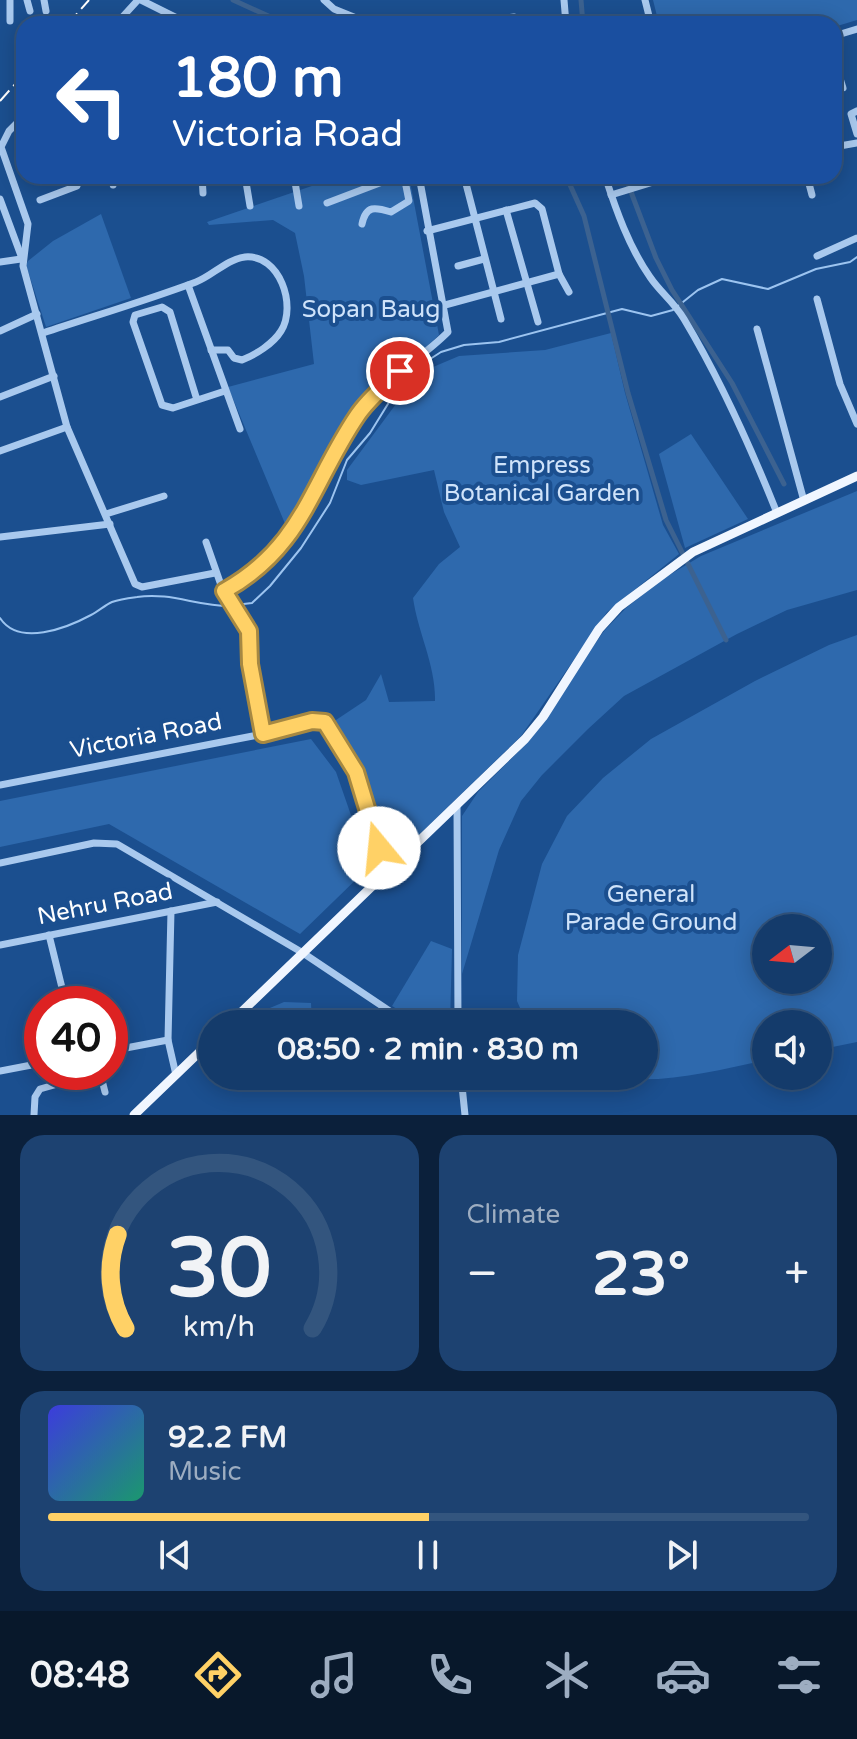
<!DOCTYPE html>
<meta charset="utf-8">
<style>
:root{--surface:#143b6b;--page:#1d4271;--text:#f1f3f6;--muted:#9dadc1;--line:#33557e;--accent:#ffd166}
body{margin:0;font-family:"Varela Round",sans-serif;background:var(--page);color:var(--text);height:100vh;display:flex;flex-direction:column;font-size:30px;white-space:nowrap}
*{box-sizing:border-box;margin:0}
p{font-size:26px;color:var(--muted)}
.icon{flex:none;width:44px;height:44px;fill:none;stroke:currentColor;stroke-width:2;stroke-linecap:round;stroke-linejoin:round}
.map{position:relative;height:1115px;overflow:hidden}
.panel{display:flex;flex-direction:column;gap:20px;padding:20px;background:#0b203b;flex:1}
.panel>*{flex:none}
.guide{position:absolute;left:16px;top:16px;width:826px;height:168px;border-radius:24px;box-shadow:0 4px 20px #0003,0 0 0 2px var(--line);background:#1a4fa0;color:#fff;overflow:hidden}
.needle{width:52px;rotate:254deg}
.buttons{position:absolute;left:752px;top:914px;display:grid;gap:16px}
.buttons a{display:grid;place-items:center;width:80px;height:80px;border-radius:50%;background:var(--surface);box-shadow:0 4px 20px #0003,0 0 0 2px var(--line);font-size:40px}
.speed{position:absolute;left:24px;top:986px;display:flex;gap:16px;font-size:40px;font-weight:700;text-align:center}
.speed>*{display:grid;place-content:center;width:104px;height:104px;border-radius:50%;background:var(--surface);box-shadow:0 4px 20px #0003,0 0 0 2px var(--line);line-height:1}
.speed .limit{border:12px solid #d22;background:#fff;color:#111}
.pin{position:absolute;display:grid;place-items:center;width:68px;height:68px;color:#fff;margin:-34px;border:4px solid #fff;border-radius:50%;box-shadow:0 2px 8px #0007}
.me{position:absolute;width:88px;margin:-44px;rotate:343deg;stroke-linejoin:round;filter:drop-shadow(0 0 6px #0008)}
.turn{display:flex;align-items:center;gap:28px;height:168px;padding:0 24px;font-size:36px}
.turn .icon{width:104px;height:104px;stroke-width:2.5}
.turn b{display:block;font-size:56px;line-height:68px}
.big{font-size:60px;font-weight:700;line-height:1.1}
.panel .widget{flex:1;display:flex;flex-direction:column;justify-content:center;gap:12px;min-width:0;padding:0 28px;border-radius:24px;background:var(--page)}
.panel .dial{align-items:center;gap:0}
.dial svg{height:208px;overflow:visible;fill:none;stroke:var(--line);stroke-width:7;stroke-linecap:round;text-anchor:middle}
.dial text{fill:var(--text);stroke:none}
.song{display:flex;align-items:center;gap:24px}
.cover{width:96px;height:96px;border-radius:12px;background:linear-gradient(135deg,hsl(240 70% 55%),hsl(160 70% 35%))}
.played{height:8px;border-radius:4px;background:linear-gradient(90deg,var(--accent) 50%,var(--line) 50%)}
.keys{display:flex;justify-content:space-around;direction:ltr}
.heat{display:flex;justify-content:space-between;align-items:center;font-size:44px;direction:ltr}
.panel .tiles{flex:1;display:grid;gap:20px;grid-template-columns:1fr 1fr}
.widget:last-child{grid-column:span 2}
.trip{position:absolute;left:198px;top:1010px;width:460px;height:80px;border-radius:40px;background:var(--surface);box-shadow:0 4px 20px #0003,0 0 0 2px var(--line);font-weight:700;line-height:80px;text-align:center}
.menu{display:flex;height:128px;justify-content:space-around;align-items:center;background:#08182b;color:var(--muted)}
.menu .icon{width:56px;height:56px}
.menu .current{color:var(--accent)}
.menu b{font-size:36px;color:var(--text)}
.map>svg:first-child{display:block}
.green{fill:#2e69ad;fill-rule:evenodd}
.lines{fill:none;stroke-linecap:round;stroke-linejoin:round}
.stream{stroke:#9cc4f0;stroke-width:2}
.canal{stroke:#3c6290;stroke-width:5}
.minor{stroke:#a9c9ee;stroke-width:7}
.major{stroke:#f0f6ff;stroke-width:9}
.rail{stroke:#fff;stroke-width:2;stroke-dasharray:14 6;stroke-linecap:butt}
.route-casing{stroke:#a68842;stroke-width:20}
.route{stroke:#ffd166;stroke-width:14}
.labels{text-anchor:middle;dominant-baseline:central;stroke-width:8;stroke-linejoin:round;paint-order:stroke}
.park-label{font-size:24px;fill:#cfe3fa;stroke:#1b4f8f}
.street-label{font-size:24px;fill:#fff;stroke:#1b4f8f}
</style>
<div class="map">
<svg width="857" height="1115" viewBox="0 0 857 1115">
<rect width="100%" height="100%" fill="#1b4f8f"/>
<g class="green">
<path d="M653 0H857V20L834 27V24H659Z"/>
<path d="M341 176H409L439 335 360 409 327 457 298 519 286 526 228 387 314 364 304 276 295 233 273 220 209 225 207 222Z"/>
<path d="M101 214 131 298 46 327 26 265 28 261 53 241Z"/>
<path d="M611 333 625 393 663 525 679 554 607 612 521 736 390 863 358 771 333 722 366 700 381 674 389 702 435 701C436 666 418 633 413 598L439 564 460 547 444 512 434 470 361 485 347 480V470L419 373 459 356 545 350Z"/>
<path d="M691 434 748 519 685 548 659 454Z"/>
<path d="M857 491V590L787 610 737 634 624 696 588 729 542 775 521 801 499 850 462 974V816L478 792 519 751 604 631 626 608 661 580 701 556Z"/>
<path d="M857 635V1042L818 1050V1024H766V1060C713 1071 660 1086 606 1076H644V1024H527L517 1001 518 955 542 864 567 816 603 778 651 739 755 681 829 645ZM766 928H818V980H766Z"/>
<path d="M311 739 336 772 369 867 300 934 109 824 0 847V801Z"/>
<path d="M431 941 452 949 450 1024H422L392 1006Z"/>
<path d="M284 1002 311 1003 312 1024H246L244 1019Z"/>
</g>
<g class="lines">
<g class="stream">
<path d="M678 306 698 290 722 279 768 289 816 269 850 262 857 257"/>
<path d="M235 605 252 603 270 586 301 548 330 503 347 460 370 433 391 399 424 363 441 352 464 345 499 342 622 309 651 316 673 310"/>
<path d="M0 618C19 647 67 628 91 615 99 611 105 605 112 602 120 599 129 598 137 597 170 592 197 606 229 606"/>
</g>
<g class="canal">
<path d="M233 0 286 24"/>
<path d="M581 0 583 24"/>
<path d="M566 176 584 216 628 393 666 520 726 640"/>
<path d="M625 176 656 258 672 290 732 383 784 484"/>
</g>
<g class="minor">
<path d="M10 0V21"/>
<path d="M27 0 30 11"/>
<path d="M44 0 46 11"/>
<path d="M141 0 189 24"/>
<path d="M324 0 334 9 371 24"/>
<path d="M564 0 566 24"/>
<path d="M645 0 651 24"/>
<path d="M623 21 624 24"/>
<path d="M116 24 138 0"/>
<path d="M467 24 514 17"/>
<path d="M834 36 857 29"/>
<path d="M834 59 843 88"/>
<path d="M857 111 851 114 857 134"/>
<path d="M24 116 9 131 1 147 28 224 23 266 67 427 135 584 142 587 215 573"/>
<path d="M834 120 841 146"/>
<path d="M834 147 857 143"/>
<path d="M111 176 113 185"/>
<path d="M202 176 203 193"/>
<path d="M245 176 250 206"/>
<path d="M294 176 299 206"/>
<path d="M464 176 501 319"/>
<path d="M605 176C616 210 629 247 650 277 660 292 674 302 684 319 720 379 751 448 777 513"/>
<path d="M807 176 812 195"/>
<path d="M611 195 673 176"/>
<path d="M0 199 23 261"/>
<path d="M40 200 77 186 79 176"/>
<path d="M327 203 398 176"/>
<path d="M506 210 538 322"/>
<path d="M362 224C366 205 375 207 391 212L409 201 404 176"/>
<path d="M427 231 535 203 542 209 559 274"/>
<path d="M817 256 857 238"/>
<path d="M0 262 21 259"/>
<path d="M458 266 484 259"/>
<path d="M188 285 240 429"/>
<path d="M817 299 840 384 857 424"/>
<path d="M445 305 559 274 569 292"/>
<path d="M757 329 804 501"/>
<path d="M0 331 37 314"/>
<path d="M43 333C94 316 145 301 196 282 212 276 227 259 245 257 280 254 297 306 281 331 273 344 255 355 242 360L234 358 228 350H211"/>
<path d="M0 397 54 376"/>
<path d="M197 400 170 312 162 307 135 315 133 322 162 405 173 408 225 391"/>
<path d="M0 451 67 427"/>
<path d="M106 514 164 496"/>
<path d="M0 537 110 524"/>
<path d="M206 542 221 585 249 631 250 664 263 734"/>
<path d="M224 591C254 575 282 551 300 521 321 485 334 442 361 409 386 378 421 359 448 332L419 176"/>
<path d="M0 785 263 734 318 720C350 729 377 841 387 873"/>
<path d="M457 806 458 1024"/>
<path d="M0 863 94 843 117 844 303 953 409 1024"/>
<path d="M171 911 168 1040 176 1075"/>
<path d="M49 935 66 1004"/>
<path d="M0 945 217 902"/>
<path d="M110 1051 168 1040"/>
<path d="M0 1071 42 1063"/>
<path d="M100 1072 105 1092"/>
<path d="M461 1076 465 1115"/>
<path d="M34 1115 35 1097 40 1089 100 1072"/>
</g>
<g class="major">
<path d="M229 1024 525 739 543 717 599 629 619 607 693 552 857 476"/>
<path d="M134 1115 212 1040"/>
</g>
<g class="rail">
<path d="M68 24 89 0"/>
<path d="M0 101 24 74"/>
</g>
</g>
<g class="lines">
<g class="route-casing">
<path id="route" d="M379 848 356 772 325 722 312 721 263 734 250 664 249 631 224 591C303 547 311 484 357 416 368 399 386 385 400 371"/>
</g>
<use href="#route" class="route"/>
</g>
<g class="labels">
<g class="park-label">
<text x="371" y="309">Sopan Baug</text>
<text x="542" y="465">Empress<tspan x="542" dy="28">Botanical Garden</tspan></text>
<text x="651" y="894">General<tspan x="651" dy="28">Parade Ground</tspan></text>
</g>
<g class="street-label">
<text transform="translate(146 736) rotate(-11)">Victoria Road</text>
<text transform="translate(105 904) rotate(-11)">Nehru Road</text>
</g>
</g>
</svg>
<div class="buttons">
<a><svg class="needle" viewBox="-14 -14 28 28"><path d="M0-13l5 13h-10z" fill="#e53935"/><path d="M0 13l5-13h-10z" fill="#9dadc1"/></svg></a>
<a><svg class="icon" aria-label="sound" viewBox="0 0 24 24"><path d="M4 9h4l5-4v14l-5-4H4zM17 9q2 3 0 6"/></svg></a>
</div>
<div class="speed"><div class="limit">40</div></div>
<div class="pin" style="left:400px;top:371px;background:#d93025"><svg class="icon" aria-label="arrive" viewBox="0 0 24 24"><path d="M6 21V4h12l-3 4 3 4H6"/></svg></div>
<svg class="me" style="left:379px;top:848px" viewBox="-20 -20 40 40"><circle r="19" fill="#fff"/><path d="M0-13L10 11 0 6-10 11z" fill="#ffd166"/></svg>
<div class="trip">08:50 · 2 min · 830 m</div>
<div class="guide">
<div class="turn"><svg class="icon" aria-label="left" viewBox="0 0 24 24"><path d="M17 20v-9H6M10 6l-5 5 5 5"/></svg><div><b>180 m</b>Victoria Road</div></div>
</div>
</div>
<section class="panel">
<div class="tiles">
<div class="widget dial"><svg viewBox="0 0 100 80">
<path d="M14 69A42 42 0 1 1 86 69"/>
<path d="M14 69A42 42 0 0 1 11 33" stroke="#ffd166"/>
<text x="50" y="56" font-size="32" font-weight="700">30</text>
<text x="50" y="72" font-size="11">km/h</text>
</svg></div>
<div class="widget"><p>Climate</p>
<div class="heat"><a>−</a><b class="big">23°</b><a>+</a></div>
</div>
<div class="widget">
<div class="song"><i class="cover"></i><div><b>92.2 FM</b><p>Music</p></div></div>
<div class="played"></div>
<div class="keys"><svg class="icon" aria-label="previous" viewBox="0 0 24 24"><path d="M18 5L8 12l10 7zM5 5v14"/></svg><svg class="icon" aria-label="pause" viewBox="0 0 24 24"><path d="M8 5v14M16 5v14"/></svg><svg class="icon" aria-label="next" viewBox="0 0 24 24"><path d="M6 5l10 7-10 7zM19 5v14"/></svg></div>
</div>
</div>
</section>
<nav class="menu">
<b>08:48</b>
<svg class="icon current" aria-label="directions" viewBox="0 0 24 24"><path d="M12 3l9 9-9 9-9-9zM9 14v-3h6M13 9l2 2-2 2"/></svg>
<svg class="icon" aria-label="music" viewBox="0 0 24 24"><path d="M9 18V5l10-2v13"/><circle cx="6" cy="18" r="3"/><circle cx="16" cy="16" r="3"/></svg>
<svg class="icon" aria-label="phone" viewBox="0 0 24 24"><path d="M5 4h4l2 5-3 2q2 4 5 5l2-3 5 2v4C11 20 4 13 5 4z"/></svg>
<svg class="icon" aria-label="climate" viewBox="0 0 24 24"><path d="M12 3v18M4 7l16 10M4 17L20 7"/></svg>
<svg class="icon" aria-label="car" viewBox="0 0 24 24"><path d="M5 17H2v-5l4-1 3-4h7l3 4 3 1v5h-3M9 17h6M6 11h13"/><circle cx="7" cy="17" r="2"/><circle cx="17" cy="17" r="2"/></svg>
<svg class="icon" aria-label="filters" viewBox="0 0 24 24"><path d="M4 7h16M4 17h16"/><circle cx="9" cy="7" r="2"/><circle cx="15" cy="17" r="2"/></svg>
</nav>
